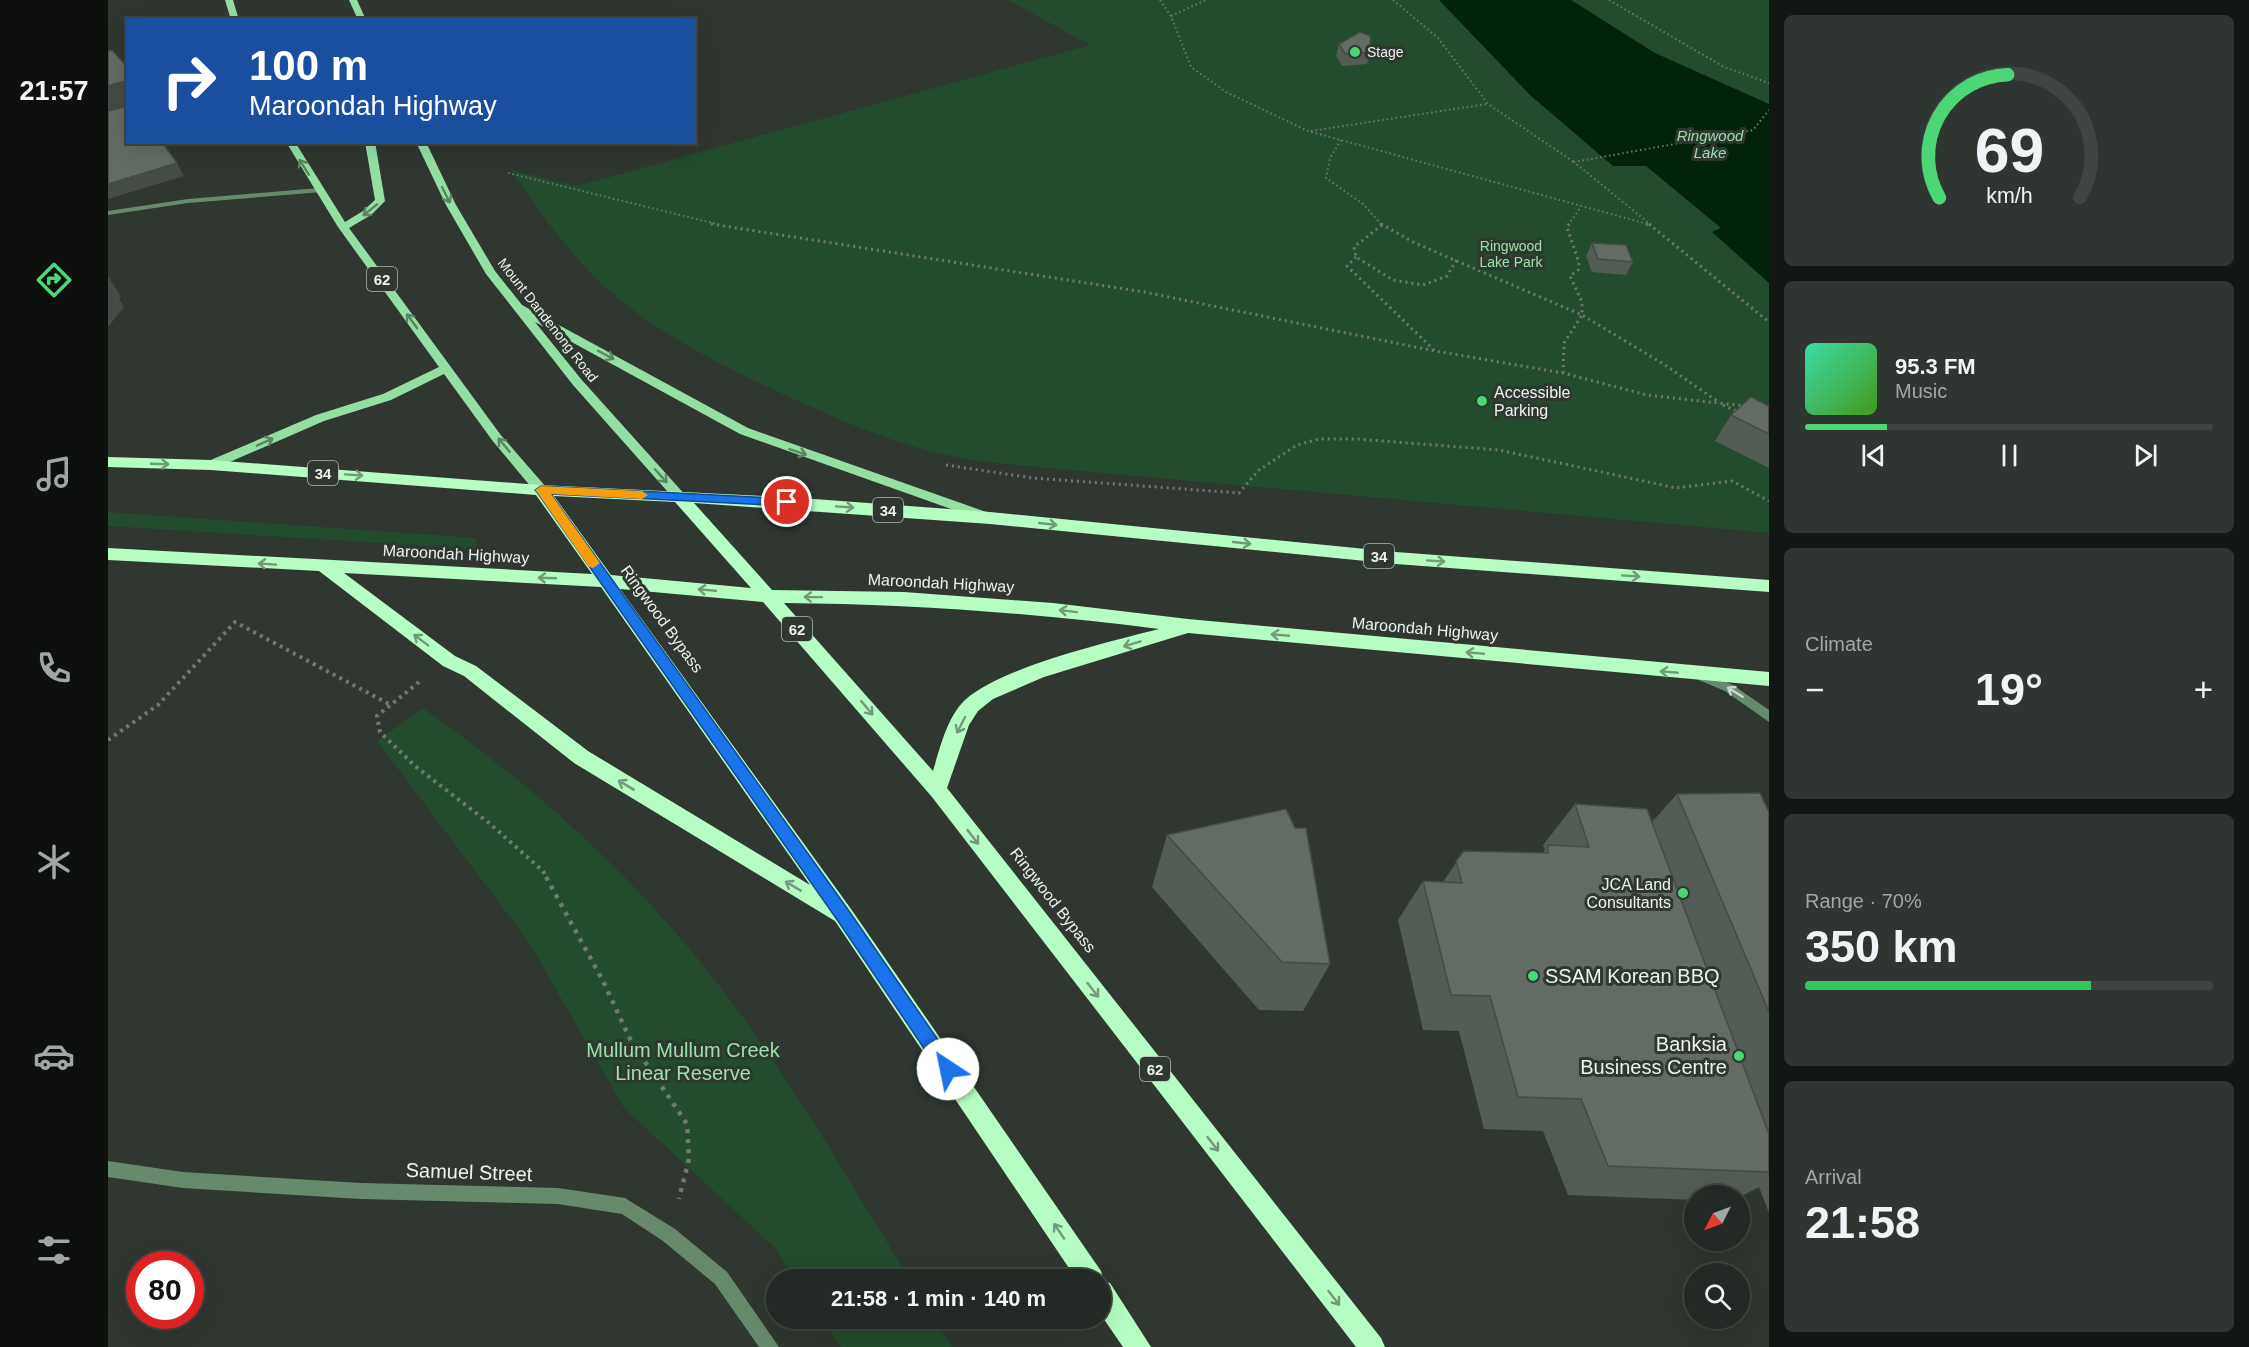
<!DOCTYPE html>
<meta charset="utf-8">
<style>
:root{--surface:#232924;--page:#2f3531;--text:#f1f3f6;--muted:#a3a6a6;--line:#404541;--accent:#4cd676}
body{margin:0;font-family:Arial,sans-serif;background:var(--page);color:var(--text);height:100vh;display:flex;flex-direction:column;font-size:22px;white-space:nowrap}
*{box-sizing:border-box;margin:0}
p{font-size:20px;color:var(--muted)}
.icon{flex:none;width:33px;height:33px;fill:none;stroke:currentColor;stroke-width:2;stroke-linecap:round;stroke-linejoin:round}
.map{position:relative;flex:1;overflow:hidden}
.side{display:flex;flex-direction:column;gap:15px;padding:15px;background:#131714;width:480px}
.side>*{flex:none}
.hud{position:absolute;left:18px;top:18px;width:570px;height:126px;border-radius:0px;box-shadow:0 6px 24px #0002,0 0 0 2px var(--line);background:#1a4fa0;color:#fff;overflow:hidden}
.needle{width:39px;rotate:228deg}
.fabs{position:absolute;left:1576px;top:1185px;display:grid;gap:12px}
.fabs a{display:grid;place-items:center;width:66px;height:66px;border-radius:50%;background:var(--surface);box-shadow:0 6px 24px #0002,0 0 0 2px var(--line);font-size:30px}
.speed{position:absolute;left:18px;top:1251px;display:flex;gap:12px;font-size:30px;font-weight:700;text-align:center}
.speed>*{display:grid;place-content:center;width:78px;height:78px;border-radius:50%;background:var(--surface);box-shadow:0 6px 24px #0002,0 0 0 2px var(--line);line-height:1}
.speed .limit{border:9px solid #d22;background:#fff;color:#111}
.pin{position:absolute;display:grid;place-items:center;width:51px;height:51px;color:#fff;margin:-26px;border:3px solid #fff;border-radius:50%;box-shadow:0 2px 6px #0007}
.me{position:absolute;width:66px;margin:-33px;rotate:326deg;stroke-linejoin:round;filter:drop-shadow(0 0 4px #0008)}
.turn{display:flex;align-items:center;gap:21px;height:126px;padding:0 24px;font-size:27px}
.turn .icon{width:78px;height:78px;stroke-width:2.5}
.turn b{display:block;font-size:42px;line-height:51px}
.big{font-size:45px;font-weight:700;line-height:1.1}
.side .card{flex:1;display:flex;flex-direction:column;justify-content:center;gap:9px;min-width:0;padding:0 21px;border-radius:9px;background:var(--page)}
.side .dial{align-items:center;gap:0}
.dial svg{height:156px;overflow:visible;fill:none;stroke:var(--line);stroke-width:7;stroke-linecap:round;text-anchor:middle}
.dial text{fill:var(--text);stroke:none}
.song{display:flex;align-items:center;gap:18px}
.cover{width:72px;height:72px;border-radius:9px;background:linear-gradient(135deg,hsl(160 70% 55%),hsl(100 70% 35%))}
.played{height:6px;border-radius:3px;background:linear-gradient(90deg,var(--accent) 20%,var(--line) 20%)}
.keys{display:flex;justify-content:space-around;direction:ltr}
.heat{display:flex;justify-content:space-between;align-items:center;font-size:33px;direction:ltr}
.charge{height:9px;border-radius:4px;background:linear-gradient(90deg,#34c759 70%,var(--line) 0)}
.trip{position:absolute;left:658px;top:1269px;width:345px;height:60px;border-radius:30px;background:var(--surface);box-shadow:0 6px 24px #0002,0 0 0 2px var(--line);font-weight:700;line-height:60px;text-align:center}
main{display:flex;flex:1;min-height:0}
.dock{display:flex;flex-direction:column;width:108px;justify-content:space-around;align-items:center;background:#0e100e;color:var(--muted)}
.dock .icon{width:42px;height:42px}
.dock .selected{color:var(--accent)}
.dock b{font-size:27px;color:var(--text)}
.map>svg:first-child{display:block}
.green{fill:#234b2d}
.water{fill:#02220c}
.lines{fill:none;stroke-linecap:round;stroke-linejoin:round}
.path-far3{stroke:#717872;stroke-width:2;stroke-dasharray:1.5 3;stroke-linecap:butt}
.path-far2{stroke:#717872;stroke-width:3;stroke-dasharray:2 4;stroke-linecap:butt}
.path-far1{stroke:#717872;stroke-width:4;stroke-dasharray:3 4.5;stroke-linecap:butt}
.path{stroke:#717872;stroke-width:4.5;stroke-dasharray:4 6;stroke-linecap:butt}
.lane{fill:#678a6d;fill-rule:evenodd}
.street{fill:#678a6d;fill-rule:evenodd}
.primary{fill:#94e0a4;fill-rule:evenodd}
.highway{fill:#b5fdc3;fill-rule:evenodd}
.wall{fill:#545c56}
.shaded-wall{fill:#454b46}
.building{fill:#626b64;stroke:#454b46;stroke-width:1.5}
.oneway{stroke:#5c8364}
.oneway2{stroke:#729a7a}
.oneway3{stroke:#cbd8cd}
.route{fill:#1a73e8;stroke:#114b97;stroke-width:1.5}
.slow{fill:#f59e0b}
.poi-dot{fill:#4cd676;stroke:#2f3730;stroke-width:2}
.labels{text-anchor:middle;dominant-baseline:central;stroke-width:6;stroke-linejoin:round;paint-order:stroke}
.far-poi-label{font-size:14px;fill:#ecf2ed;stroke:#2f3730;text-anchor:start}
.far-park-label{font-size:14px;fill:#9ce0aa;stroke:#2f3730}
.far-street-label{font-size:14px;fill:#ecf2ed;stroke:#2f3730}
.far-water-label{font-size:15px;font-style:italic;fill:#9adea8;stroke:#2f3730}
.shield{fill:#2f3730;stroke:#b3bab4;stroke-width:1.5}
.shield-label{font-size:15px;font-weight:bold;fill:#ecf2ed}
.poi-label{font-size:16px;fill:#ecf2ed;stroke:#2f3730;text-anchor:start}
.street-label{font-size:16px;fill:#ecf2ed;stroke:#2f3730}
.near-poi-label{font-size:20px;fill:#ecf2ed;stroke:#2f3730;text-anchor:start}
.near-park-label{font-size:20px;fill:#9ce0aa;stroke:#2f3730}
.near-street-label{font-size:20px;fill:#ecf2ed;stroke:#2f3730}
</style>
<main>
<nav class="dock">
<b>21:57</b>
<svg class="icon selected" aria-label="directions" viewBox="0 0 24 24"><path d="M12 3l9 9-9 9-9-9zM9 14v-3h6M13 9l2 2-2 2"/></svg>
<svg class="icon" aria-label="music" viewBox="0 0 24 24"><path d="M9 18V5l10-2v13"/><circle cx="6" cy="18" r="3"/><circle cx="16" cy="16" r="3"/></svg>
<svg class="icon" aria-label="phone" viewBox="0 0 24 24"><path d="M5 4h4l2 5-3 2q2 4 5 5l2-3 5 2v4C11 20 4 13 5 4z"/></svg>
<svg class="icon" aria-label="climate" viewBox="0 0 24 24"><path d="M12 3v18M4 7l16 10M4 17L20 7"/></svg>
<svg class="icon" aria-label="car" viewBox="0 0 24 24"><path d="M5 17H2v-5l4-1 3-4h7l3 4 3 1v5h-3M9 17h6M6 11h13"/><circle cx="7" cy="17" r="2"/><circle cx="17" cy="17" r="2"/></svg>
<svg class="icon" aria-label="filters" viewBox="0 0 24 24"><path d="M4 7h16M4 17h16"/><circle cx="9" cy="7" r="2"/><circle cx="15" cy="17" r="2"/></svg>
</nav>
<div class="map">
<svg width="1661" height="1347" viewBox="0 0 1661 1347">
<rect width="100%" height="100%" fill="#2f3730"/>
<g class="green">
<path d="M900 0H1661V533L939 468C912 465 884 463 858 459 790 447 728 419 666 390 604 360 540 329 490 280 456 247 429 209 403 170L469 186 982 45Z"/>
<path d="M0 512 368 538V549L0 526Z"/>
<path d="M315 708C430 789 535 884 620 997 687 1086 743 1185 802 1279H688L668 1249 516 1108 420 941 269 741Z"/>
<path d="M714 1319H826L844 1347H733Z"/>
</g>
<path class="water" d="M1331 0H1463L1547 53 1661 104V283L1604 232 1613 228 1538 166H1505L1422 95Z"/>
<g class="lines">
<g class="path-far3">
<path d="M1052 0 1063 16 1083 67 1118 92 1200 131 1543 225"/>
<path d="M1285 0 1330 38 1380 104 1466 162"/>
<path d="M1501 0 1616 67 1661 83"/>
<path d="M1063 16 1098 0"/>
<path d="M1203 131 1379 104"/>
<path d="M1233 140 1222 158 1218 178 1255 204 1274 225"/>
<path d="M400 173 613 225"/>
<path d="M1460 225 1473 207"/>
<path d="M1543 225 1466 162 1645 130 1661 110"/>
</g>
<g class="path-far2">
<path d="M603 224 1036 292 1327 351 1455 373 1539 395 1637 406"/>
<path d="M1273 224 1307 243 1474 315 1557 365 1609 401"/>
<path d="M1538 224 1543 225"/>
<path d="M1541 224 1661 322"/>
<path d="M1274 225 1246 247 1248 257 1285 280 1315 285 1339 276 1349 259"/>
<path d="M1248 257 1239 266 1327 351"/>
<path d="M1455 373 1456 343 1474 315V302L1462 276 1470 270 1471 263 1459 227 1461 224"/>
<path d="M1615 405 1630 412"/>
<path d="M838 465 925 478 1131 493 1151 470 1189 445 1211 439H1249L1391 450 1568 488 1624 481 1661 501"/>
</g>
<g class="path-far1">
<path d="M311 682 269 716 272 732 307 766 381 823 435 871 439 879"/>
<path d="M0 740 50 705 127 622 281 704"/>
</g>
<path class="path" d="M438 877 495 981 523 1041 579 1124 581 1159 571 1199"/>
<g class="lane">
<path d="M211 188H214V192L80 203 0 215V211L80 199Z"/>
<path d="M1590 670 1625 685 1661 710V722L1617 691 1586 678 1584 675 1586 672Z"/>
</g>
<path class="street" d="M0 1161 75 1172 253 1183 450 1188 517 1198 567 1229 619 1272 671 1347H651L607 1284 555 1241 514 1214 450 1204 253 1199 75 1188 0 1177Z"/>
<g class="primary">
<path d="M117 0H125L131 20H123Z"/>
<path d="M241 0H249L258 20H250Z"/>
<path d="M178 142H187L237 222 255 211 267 200 257 142H267L277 201 263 215 241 228 392 434 438 487 440 490 438 493H428L384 440 336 374 283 400 216 421 108 468H98L97 465 98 462 208 415 275 394 331 367 230 227Z"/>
<path d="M308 142H318L348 205 387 271 414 305 640 428 884 514 886 517 884 520H874L632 434 427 322 473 379 579 497 572 502 567 500 465 385 378 274 338 205Z"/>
</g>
<path class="highway" d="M0 457 103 460 433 485 679 497 882 512 1288 552 1661 580V592L1288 564 882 524 586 503 664 590 796 592 945 603 1080 619 1661 672V686L1080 633 936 677 885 699 870 711 861 725 839 788 1273 1338 1277 1347H1248L824 797 655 602 512 589 743 909 993 1271 996 1281 1002 1283 1043 1347H1015L993 1315V1280H969L727 921 466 763 356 676 335 666 211 571 0 560V548L484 574 428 495 103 470 0 467ZM446 496 567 502 643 588 503 575ZM236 573 493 587 702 885 480 751 368 666 347 656ZM676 603C802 604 925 613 1051 629 1001 642 893 667 857 700 839 717 832 748 825 771Z"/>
</g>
<g class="wall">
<path d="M1231 44 1263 52 1259 64 1234 66 1228 56Z"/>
<path d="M1484 243 1525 262 1518 275 1484 272 1478 256Z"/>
<path d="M1661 406V468L1607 441 1623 415Z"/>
<path d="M1569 794 1661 812V1213L1651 1187 1632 1197V1196H1587V1200L1460 1195 1435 1131 1376 1129 1351 1031 1315 1030 1290 920 1315 881 1335 882 1356 851 1434 853 1437 850 1435 845 1467 804 1544 822Z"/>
<path d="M1187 828 1222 964 1195 1011 1151 1010 1044 887 1059 835Z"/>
</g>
<g class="shaded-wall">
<path d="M20 80V120L0 125V86Z"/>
<path d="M69 163 76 176 0 199V184Z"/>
<path d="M0 276 13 297 11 299 16 307 0 327Z"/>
</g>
<g class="building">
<path d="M1252 32 1262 36 1263 52 1237 54 1231 44Z"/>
<path d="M4 50 20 68V80L0 86V51Z"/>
<path d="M20 106V142H54L69 163 0 184V111Z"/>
<path d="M1484 243 1518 245 1525 262 1490 259Z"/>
<path d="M1643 397 1661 406V434L1623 415Z"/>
<path d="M1652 793 1661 812V1012L1569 794Z"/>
<path d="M1467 804 1539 809 1661 1134V1172L1500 1166 1473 1099 1410 1097 1382 996 1343 995 1315 881 1354 883 1348 861 1356 851 1440 853V845L1481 847Z"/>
<path d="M1178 809 1187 828H1198L1222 964 1174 962 1059 835Z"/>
</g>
<defs><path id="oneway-shaft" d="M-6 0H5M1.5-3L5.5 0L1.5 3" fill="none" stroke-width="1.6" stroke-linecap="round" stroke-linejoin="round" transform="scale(1.5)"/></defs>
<g class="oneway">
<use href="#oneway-shaft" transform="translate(196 167) rotate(-122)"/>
<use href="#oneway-shaft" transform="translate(338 195) rotate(63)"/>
<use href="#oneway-shaft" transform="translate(262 210) rotate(141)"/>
<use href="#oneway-shaft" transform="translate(304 321) rotate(-126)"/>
<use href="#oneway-shaft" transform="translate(498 355) rotate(28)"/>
<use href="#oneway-shaft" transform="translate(157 442) rotate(-24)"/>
<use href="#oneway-shaft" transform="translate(396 445) rotate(-130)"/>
<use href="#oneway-shaft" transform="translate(690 452) rotate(19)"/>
<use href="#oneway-shaft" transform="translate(553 476) rotate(48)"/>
</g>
<g class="oneway2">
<use href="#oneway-shaft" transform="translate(52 464) rotate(2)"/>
<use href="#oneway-shaft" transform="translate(246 475) rotate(4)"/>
<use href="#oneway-shaft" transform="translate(737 507) rotate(4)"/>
<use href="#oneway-shaft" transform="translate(940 524) rotate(6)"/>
<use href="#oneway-shaft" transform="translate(1134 543) rotate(6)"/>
<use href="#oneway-shaft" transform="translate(1328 561) rotate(4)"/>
<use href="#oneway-shaft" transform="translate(159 564) rotate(-176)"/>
<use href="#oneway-shaft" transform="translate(1523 576) rotate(4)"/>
<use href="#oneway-shaft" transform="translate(439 578) rotate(-178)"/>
<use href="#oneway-shaft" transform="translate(599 590) rotate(-175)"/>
<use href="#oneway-shaft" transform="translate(705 597) rotate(-179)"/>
<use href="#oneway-shaft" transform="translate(960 611) rotate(-173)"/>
<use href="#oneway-shaft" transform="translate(1172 635) rotate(-175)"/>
<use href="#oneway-shaft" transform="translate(313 640) rotate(-143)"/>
<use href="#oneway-shaft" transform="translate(1024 644) rotate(163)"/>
<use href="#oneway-shaft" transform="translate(1367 653) rotate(-175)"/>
<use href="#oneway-shaft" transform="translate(1561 672) rotate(-175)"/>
<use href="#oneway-shaft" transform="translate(759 708) rotate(50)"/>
<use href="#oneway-shaft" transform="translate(853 725) rotate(117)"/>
<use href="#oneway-shaft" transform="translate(518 785) rotate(-149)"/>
<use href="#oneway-shaft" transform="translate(865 837) rotate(52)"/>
<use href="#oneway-shaft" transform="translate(685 886) rotate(-149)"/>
<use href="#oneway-shaft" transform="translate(985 990) rotate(52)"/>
<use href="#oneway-shaft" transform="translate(1105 1144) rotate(52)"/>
<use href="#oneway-shaft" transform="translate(951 1231) rotate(-124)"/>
<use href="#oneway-shaft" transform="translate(1226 1298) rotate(52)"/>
</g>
<use class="oneway3" href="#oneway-shaft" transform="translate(1627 692) rotate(-148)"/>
<path class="route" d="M433 486 683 499V505L679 506 443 494 741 911 846 1063 849 1069 846 1075 840 1077 834 1075 730 921 429 492 427 490Z"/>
<path class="slow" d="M433 486 534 491 540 495 534 499 443 494 492 563 485 568 481 567 429 492 427 490Z"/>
<g class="poi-dot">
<circle cx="1247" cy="52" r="6"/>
<circle cx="1374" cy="401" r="6"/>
<circle cx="1575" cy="893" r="6"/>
<circle cx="1425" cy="976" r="6"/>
<circle cx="1631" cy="1056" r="6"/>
</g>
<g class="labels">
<g class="far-poi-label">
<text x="1259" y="52">Stage</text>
</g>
<g class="far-park-label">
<text x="1403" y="246">Ringwood<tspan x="1403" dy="16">Lake Park</tspan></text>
</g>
<g class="far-street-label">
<text transform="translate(440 320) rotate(52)">Mount Dandenong Road</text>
</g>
<g class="far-water-label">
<text x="1602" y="135">Ringwood<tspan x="1602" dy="17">Lake</tspan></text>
</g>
<g class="shield">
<rect x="259" y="267" width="30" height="24" rx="4.5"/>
<rect x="200" y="461" width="30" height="24" rx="4.5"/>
<rect x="765" y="498" width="30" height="24" rx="4.5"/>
<rect x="1256" y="544" width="30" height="24" rx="4.5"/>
<rect x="674" y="617" width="30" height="24" rx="4.5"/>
<rect x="1032" y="1057" width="30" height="24" rx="4.5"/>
</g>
<g class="shield-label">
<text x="274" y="279">62</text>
<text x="215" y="473">34</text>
<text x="780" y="510">34</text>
<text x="1271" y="556">34</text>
<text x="689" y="629">62</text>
<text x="1047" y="1069">62</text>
</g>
<g class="poi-label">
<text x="1386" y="392">Accessible<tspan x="1386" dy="18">Parking</tspan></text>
<text x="1563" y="884" text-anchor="end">JCA Land<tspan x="1563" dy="18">Consultants</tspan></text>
</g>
<g class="street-label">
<text transform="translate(348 554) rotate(3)">Maroondah Highway</text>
<text transform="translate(833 583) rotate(3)">Maroondah Highway</text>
<text transform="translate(554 619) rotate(54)">Ringwood Bypass</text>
<text transform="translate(1317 629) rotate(5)">Maroondah Highway</text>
<text transform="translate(945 900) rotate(52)">Ringwood Bypass</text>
</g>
<g class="near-poi-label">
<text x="1437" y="976">SSAM Korean BBQ</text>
<text x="1619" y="1044" text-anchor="end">Banksia<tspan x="1619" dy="23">Business Centre</tspan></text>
</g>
<g class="near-park-label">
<text x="575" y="1050">Mullum Mullum Creek<tspan x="575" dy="23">Linear Reserve</tspan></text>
</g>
<g class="near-street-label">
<text transform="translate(361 1172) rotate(2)">Samuel Street</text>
</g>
</g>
</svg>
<div class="fabs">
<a><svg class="needle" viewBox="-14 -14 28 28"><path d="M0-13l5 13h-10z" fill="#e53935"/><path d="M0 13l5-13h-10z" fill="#a3a6a6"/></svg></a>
<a><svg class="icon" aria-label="search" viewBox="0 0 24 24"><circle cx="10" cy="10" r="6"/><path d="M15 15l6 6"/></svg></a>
</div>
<div class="speed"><div class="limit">80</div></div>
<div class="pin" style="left:679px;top:502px;background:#d93025"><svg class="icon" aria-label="arrive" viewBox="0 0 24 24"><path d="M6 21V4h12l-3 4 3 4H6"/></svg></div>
<svg class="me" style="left:840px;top:1069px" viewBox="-20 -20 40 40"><circle r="19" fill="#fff"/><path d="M0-13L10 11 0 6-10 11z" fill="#1a73e8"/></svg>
<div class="trip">21:58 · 1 min · 140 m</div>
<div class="hud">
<div class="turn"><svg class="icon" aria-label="right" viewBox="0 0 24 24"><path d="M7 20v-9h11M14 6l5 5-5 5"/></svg><div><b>100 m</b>Maroondah Highway</div></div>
</div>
</div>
<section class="side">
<div class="card dial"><svg viewBox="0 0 100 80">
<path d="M14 69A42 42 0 1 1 86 69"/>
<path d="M14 69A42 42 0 0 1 49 6" stroke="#4cd676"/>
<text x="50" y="56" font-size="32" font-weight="700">69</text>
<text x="50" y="72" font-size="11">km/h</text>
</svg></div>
<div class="card">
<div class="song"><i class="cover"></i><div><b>95.3 FM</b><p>Music</p></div></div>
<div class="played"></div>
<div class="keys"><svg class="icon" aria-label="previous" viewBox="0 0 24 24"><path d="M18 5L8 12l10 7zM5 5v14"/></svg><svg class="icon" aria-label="pause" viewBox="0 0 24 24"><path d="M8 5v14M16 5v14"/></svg><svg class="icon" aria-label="next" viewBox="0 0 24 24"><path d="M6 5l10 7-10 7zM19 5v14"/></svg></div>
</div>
<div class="card"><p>Climate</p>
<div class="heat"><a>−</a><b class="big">19°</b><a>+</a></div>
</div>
<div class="card"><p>Range · 70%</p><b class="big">350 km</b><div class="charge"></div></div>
<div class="card"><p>Arrival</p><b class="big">21:58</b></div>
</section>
</main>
